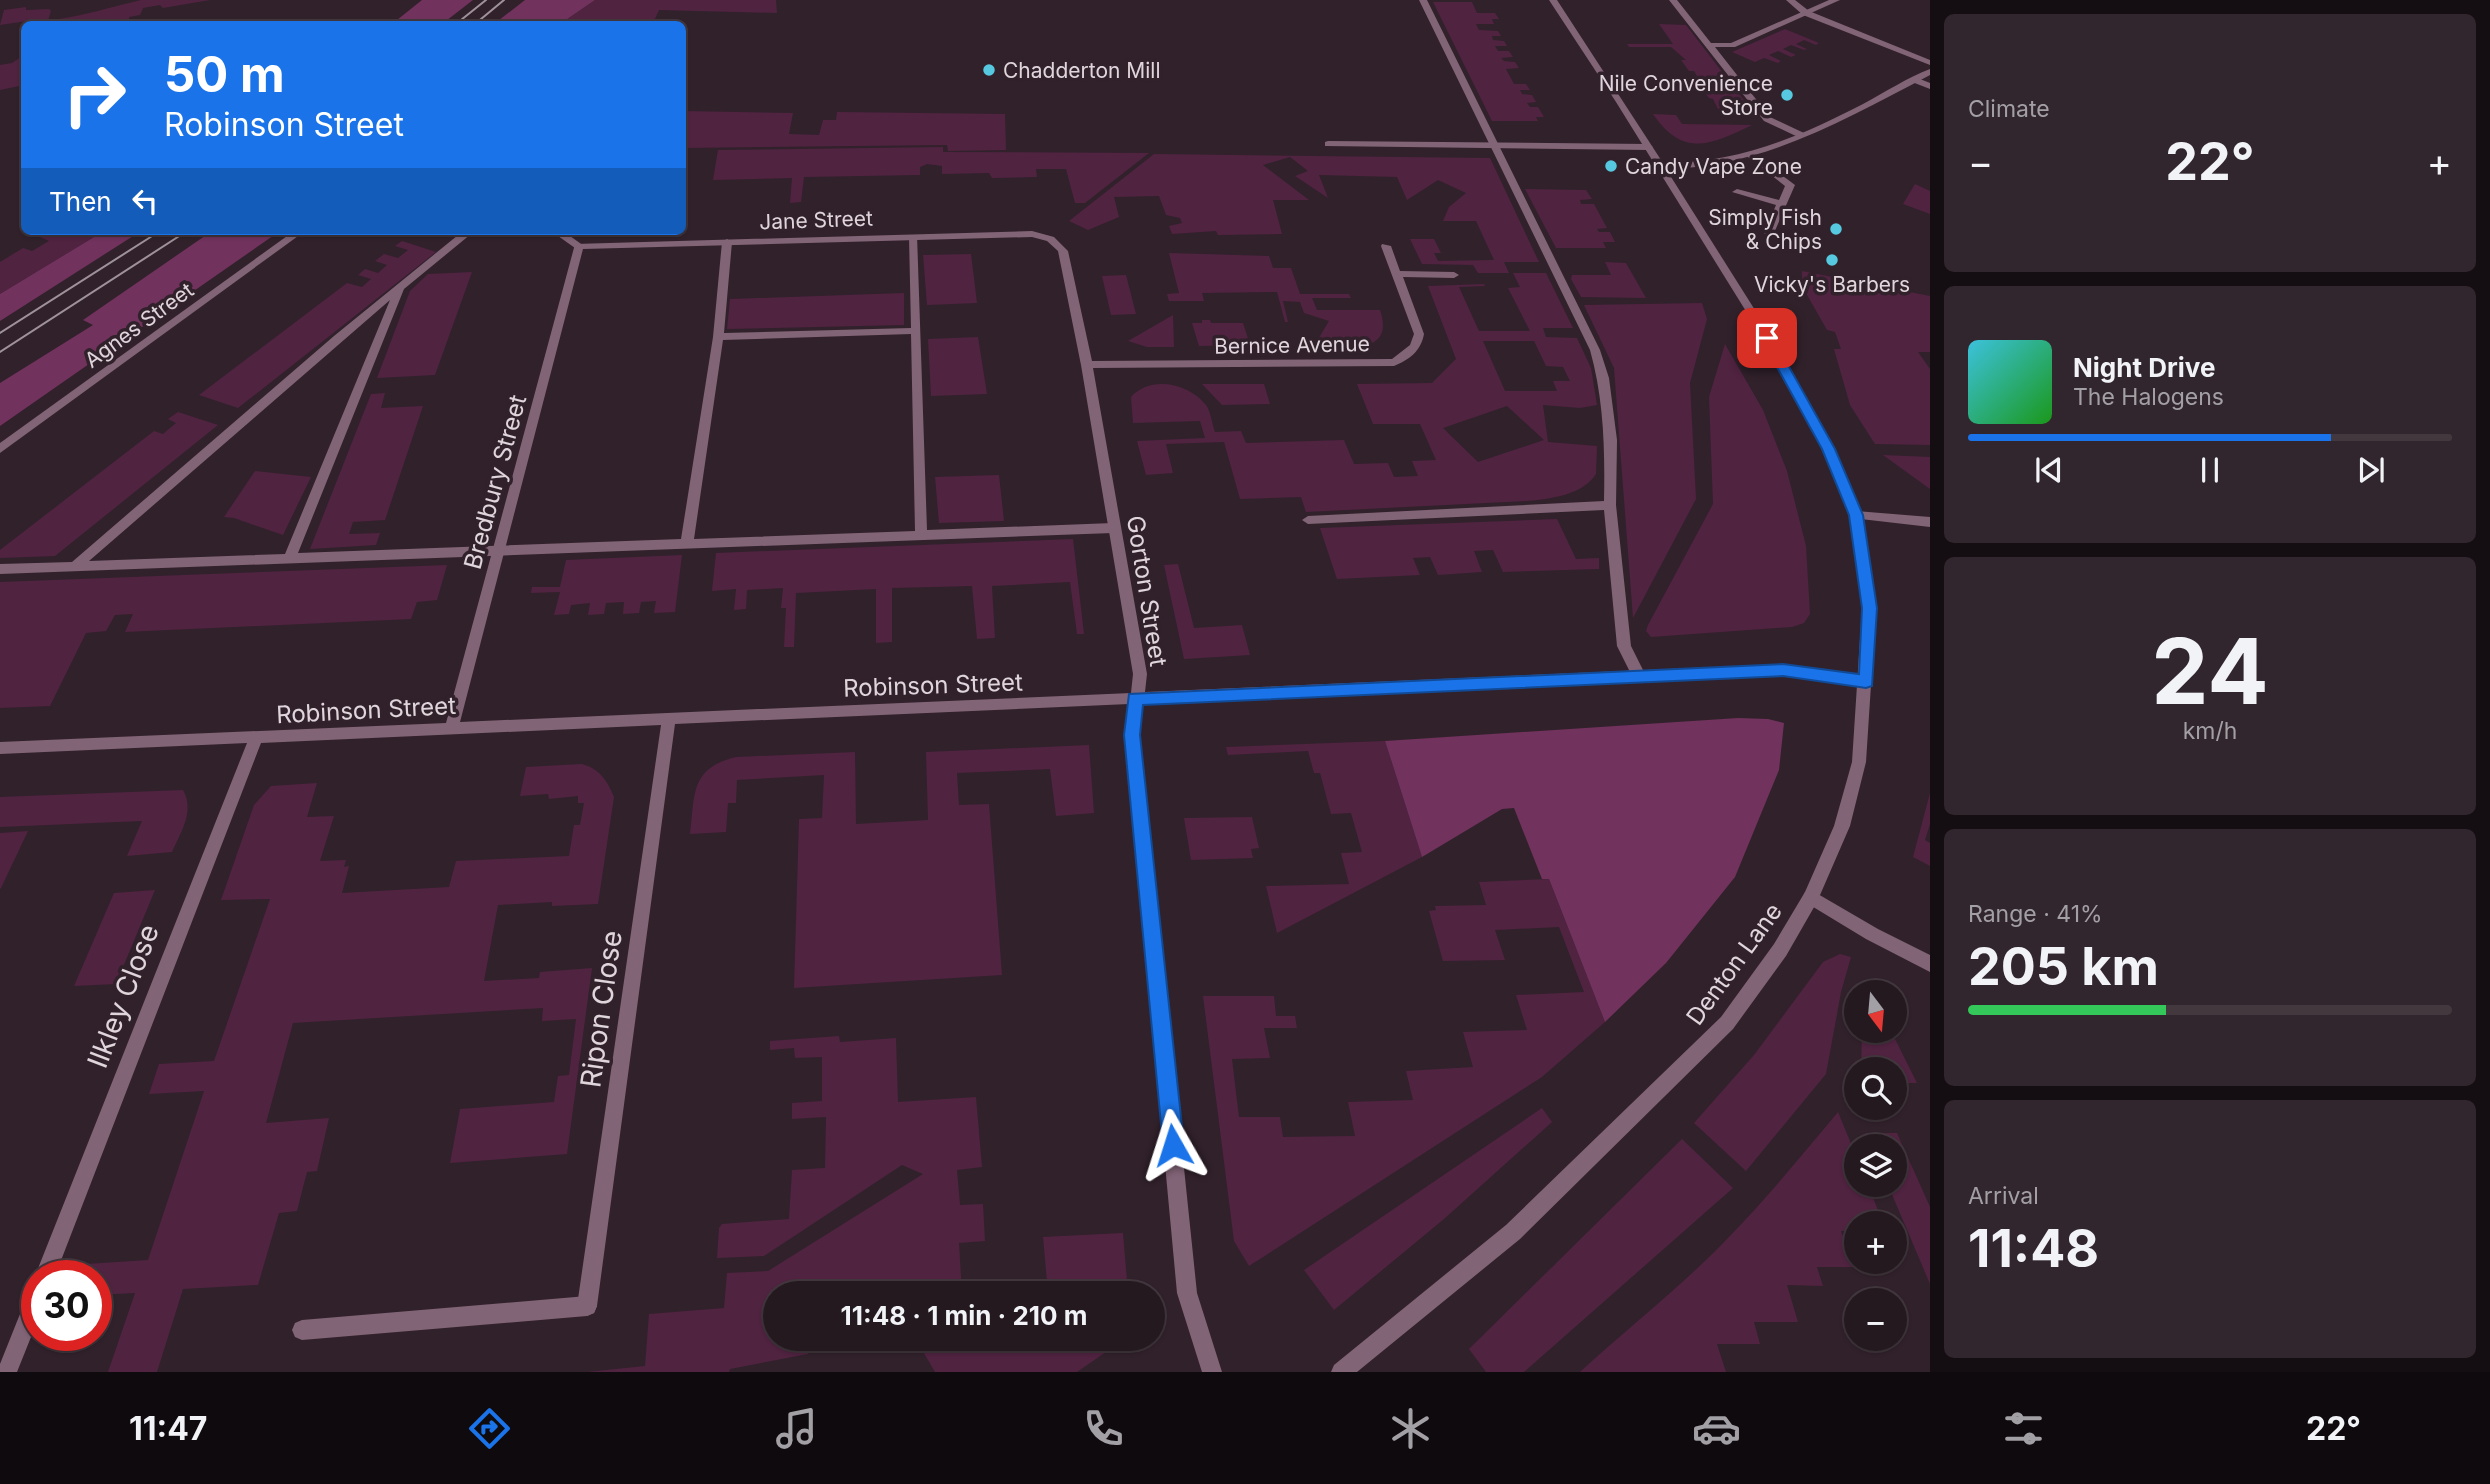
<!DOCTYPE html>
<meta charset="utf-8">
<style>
:root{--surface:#251920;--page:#31262d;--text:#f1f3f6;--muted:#a3a0a5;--line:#42383e;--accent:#1a73e8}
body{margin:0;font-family:Inter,sans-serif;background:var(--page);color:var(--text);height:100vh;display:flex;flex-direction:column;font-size:26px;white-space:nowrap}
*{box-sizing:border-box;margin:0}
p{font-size:23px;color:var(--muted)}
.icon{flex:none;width:38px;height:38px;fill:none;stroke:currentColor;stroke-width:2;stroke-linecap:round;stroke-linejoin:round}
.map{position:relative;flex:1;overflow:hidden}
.sheet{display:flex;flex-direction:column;gap:14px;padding:14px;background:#140e12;width:560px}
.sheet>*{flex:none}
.guide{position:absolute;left:21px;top:21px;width:665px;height:214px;border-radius:10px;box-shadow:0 2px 5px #0004,0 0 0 2px var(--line);background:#1a73e8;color:#fff;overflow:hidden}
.needle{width:46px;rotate:164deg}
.buttons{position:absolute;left:1844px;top:980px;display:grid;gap:14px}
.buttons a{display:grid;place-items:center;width:63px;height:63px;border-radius:50%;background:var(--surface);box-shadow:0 2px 5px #0004,0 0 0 2px var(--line);font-size:35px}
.speed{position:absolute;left:21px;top:1260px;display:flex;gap:14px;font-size:35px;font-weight:700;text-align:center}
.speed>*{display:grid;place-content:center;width:91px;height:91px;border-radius:50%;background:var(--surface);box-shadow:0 2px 5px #0004,0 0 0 2px var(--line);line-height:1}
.speed .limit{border:10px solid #d22;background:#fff;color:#111}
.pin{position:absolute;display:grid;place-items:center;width:60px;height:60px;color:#fff;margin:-30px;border-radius:14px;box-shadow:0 4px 10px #0006}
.me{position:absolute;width:77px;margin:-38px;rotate:354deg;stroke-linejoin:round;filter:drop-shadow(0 0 5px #0008)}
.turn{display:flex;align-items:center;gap:24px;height:147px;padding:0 28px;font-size:32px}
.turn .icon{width:91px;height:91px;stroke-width:2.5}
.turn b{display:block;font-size:49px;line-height:60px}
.then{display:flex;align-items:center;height:66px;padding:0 28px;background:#0003;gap:14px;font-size:26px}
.big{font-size:52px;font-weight:700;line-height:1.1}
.sheet .widget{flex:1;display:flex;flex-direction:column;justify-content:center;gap:10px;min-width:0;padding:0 24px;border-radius:10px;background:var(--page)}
.sheet .dial{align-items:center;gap:0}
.dial b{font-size:91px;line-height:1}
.song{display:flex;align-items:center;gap:21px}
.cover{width:84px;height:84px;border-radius:10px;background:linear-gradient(135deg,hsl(190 70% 55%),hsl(120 70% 35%))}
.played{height:7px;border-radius:4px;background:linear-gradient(90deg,var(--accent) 75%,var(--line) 75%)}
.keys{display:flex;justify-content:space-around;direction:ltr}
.heat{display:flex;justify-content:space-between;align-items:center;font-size:38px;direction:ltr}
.charge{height:10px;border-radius:5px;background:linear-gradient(90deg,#34c759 41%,var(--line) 0)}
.trip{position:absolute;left:763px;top:1281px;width:402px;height:70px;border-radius:35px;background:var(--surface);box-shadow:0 2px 5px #0004,0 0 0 2px var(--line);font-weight:700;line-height:70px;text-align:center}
.tab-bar{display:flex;height:112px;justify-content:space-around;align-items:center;background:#0f0a0d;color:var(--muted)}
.tab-bar .icon{width:49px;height:49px}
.tab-bar .current{color:var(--accent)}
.tab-bar b{font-size:32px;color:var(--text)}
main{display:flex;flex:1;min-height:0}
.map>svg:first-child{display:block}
.green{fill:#502341;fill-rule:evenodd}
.forest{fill:#71325d}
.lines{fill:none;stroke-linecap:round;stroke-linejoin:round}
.service{fill:#826477;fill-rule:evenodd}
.minor{fill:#826477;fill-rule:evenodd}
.tertiary{fill:#826477;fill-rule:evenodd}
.tram{stroke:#9f929a;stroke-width:2}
.route{fill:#1a73e8;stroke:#114b97;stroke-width:2}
.poi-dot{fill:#56c9e1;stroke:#31212b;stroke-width:2.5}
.labels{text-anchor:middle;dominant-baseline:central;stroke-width:7;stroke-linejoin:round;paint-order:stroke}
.far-poi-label{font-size:21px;fill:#e0d5db;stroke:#31212b;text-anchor:start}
.far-street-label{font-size:21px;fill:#e0d5db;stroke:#31212b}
.street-label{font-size:24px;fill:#e0d5db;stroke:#31212b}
.near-street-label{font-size:28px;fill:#e0d5db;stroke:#31212b}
</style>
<main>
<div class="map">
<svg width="1930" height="1372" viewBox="0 0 1930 1372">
<rect width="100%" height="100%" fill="#31212b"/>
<g class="green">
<path d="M141 0H210L163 8 160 5 143 8 140 15 129 17V23L138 22V24H51L52 20C83 16 111 7 141 0Z"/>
<path d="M595 0H776L777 13 659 10 654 21 664 22 662 24H560Z"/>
<path d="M1433 2H1472L1477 13H1495L1499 19H1492L1494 24H1476L1479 30 1498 31 1501 36H1492L1493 40 1504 41 1507 46H1495L1498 51H1509L1513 57 1501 58 1504 61 1515 62 1519 68 1506 69 1514 84H1526L1530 90H1520L1522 94 1532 95 1536 102 1527 103 1530 107H1538L1544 117H1536L1538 121H1492Z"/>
<path d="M26 7V10L49 9 51 11 47 24H27V21L0 25 4 10Z"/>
<path d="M1659 24 1686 25 1756 116 1721 115 1713 99 1709 98 1693 77 1697 76 1694 71H1689L1681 60H1686L1671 47H1629L1627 44H1673Z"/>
<path d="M1785 29 1819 43 1816 45 1804 40 1796 44 1807 49 1804 50 1791 45 1783 49 1796 55 1791 57 1778 51 1769 55 1781 61 1778 63 1764 58 1755 62 1732 52Z"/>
<path d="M24 55V85L0 90V65L12 63Z"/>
<path d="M682 111 793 113 789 134 819 135 823 120H836L837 112 1005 114 1006 150 948 151 947 145 683 148Z"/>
<path d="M1653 114 1676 115 1682 124 1752 125C1711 145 1683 158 1653 114Z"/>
<path d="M943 147V152L1149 153 1085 203H1075L1066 169H1036L1037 177 992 178 989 173 942 174V166L927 164 920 167V175L804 177 801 202 790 203 792 178 713 180 718 150Z"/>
<path d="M1154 154 1490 158 1539 262H1504L1509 273H1478L1473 265 1422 264 1410 239H1434L1441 253H1434L1438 261 1494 260 1476 221H1443L1449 207 1466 193 1438 180 1407 200 1397 177 1319 175 1328 198 1295 176 1308 171 1290 157 1263 165 1309 200H1273L1282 234 1218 235 1216 231 1172 234 1169 226 1182 223 1180 218 1166 215 1159 196 1114 197 1119 217 1088 230 1069 221Z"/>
<path d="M1915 184 1930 191V214L1903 204Z"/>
<path d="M1525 189 1586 190 1592 199 1580 200 1581 204H1594L1607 228 1597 229 1599 232H1610L1615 242H1603L1606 248H1556Z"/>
<path d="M66 231H104L0 294V262L23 248 32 251 49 241 40 237 47 232 58 236Z"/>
<path d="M402 241 436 252 238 408 199 395 347 283 362 287 371 279 358 275 365 269 378 273 387 265 375 261 384 254 398 258 408 250 395 246Z"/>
<path d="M1169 253 1269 256 1273 268H1291L1300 294H1349L1351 298H1312L1317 310H1380C1396 357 1343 346 1314 346L1329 321 1304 313 1300 302 1283 301 1288 322H1285L1277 292 1202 293 1204 301H1169L1167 294 1179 293Z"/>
<path d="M971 254 977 303 927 305 923 255Z"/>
<path d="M1605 262 1626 263 1646 298 1581 297 1571 279 1572 275H1611Z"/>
<path d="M1802 271 1930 296V352H1918L1930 369V445L1875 444 1850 405 1834 349H1841L1835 332 1827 330 1802 286Z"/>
<path d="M472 272 435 375 377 378 410 291 428 274Z"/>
<path d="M1513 273H1546L1573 328H1543L1546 337 1577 338 1591 368 1597 405 1580 408 1543 405 1548 442 1597 446 1596 474C1583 495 1550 499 1527 501L1306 512 1301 497 1240 499 1224 442 1166 444 1173 473 1146 475 1137 441 1205 438 1200 421 1133 423 1131 397C1150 375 1189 383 1206 405 1211 412 1212 424 1215 432L1241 431 1246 443 1344 440 1354 464 1388 463 1394 477 1418 476 1412 461 1436 460 1420 424H1373L1357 384 1432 383 1456 359 1428 286 1484 284 1485 286 1459 287 1479 331H1530L1508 288 1520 287ZM1483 341H1534L1546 366 1563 367 1570 381H1553L1557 391H1505ZM1507 406 1544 440 1478 462 1443 428Z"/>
<path d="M1126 275 1136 314 1111 315 1102 276Z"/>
<path d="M904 293V325L727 329 730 299Z"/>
<path d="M1702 303 1707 319 1690 383 1696 499 1633 618 1614 368 1584 305Z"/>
<path d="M1173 315 1174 347H1147L1128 341Z"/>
<path d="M1202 320H1210L1211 323H1243L1250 345 1199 346 1192 323H1202Z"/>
<path d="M978 337 987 394 931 396 928 339Z"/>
<path d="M1725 344 1763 410 1787 471 1806 546 1810 614 1804 623 1792 627 1651 637 1646 631 1648 625 1713 504 1709 397Z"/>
<path d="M1202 384H1264L1270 404 1222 405Z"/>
<path d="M385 393 381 408 423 406 385 520 353 522 349 534 380 533 376 545 310 549 371 394Z"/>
<path d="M178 412 218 425 55 556 0 558V550L154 431 163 434 176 423 168 419Z"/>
<path d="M1883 455 1930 457V489Z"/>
<path d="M255 471 311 477 283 535 234 518 224 517Z"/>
<path d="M999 475 1004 521 939 523 935 477Z"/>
<path d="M1557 519 1576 559 1599 558V569L1503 572 1493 550 1474 551 1482 572 1438 575 1430 557 1413 558 1420 575 1337 579 1320 528Z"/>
<path d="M1073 539 1084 634H1077L1070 582 992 586 995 638 977 639 972 586 892 588V642L876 643V589L796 593 794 647H784L786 608H781L783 588 747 590 746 609 734 610 736 589 712 591 716 553Z"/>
<path d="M682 555 675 612 654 613 656 601 641 602 639 613 623 614 624 602 606 603 604 614 588 615 590 603 571 605 569 614 554 615 560 592 531 593 532 587H560L566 560Z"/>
<path d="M1178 564 1194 628 1242 625 1250 655 1184 659 1164 565Z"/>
<path d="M447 565 437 600 417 602 411 619 125 632 133 614 115 615 106 631 86 633 50 706 0 708V582Z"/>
<path d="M1385 741 1422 857 1277 933 1266 886 1349 884 1341 853 1362 852 1351 813 1331 814 1320 773H1314L1308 751 1228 755 1226 747Z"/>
<path d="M1089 745 1094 813 1056 816 1050 769 957 773 959 805 989 804 1002 975 794 988 799 819 822 818 824 775 737 780 736 803H728L726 832 690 834C695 794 690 768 736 757L855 752 856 824 928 820 926 752Z"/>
<path d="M581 764C599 768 607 780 614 797L598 904 552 906V902L498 905 484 981 539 978 540 972 592 968 567 1154 450 1163 460 1109 554 1102 558 1076 569 1075 576 1019 542 1021 543 1008 293 1023 266 1123 329 1118 317 1171 307 1172 297 1211 279 1213 258 1285 183 1289 157 1372H108L135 1293 96 1295V1276H82L86 1264 148 1260 204 1091 149 1094 159 1064 214 1061 270 899 221 900 254 805 271 786 317 783 307 817 334 816 320 861 346 860 344 867 349 866 342 893 449 887 456 861 569 856 574 825H580L584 803H578V796L549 799 548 794 520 796 526 767Z"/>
<path d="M183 790C195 811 181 832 172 852L127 856 142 821 0 827V797Z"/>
<path d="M1930 793V824L1925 840 1930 843V866L1913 857Z"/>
<path d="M1252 817 1259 848 1251 849 1253 858 1191 860 1184 818Z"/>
<path d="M28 831 1 888 0 889V833Z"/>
<path d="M1549 879 1605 1022 1542 1077 1249 1266 1234 1241 1203 996H1274L1276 1016H1295L1297 1028H1264L1270 1058 1232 1059 1239 1117H1280L1283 1137 1355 1136 1348 1102 1413 1100 1406 1071 1473 1067 1463 1032 1527 1030 1516 995 1584 992 1559 927 1495 930 1505 960 1443 961 1429 911 1436 910 1435 906 1486 905 1479 882Z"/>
<path d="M155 890 116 984 74 986 114 893Z"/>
<path d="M1840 954 1851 957 1841 992 1826 1074 1746 1171 1694 1123 1754 1055 1823 962Z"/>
<path d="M1862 1031H1891L1917 1083H1895V1069H1861Z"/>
<path d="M839 1036 840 1042 896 1038 898 1102 976 1097 982 1167 957 1170 960 1205 983 1204 985 1241 959 1243 962 1293H775V1339H807L808 1354 730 1369 729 1372H587L645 1366 649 1314 724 1308 727 1273 768 1271 923 1174 902 1165 764 1256 717 1258 719 1228 722 1224 789 1219 792 1170 825 1168 826 1117 792 1119V1103L822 1101V1057L795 1058 794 1048 770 1050V1041Z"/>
<path d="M1542 1108 1552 1122 1444 1219 1334 1310 1304 1270Z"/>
<path d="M1838 1112 1857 1158V1185H1868L1883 1223H1857V1231H1841L1854 1267H1817L1823 1286 1787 1285 1798 1322H1754L1760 1344H1717L1726 1372H1580C1629 1327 1682 1286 1728 1238 1767 1198 1802 1155 1838 1112Z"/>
<path d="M1865 1133H1897L1930 1207V1284L1888 1185H1895V1146H1871Z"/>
<path d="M1682 1139 1733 1188 1524 1372H1486L1469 1349Z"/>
<path d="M1123 1233 1128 1293H1048L1043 1237Z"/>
<path d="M850 1339H1125L1077 1372H935L918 1343 890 1345 851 1352Z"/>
</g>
<g class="forest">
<path d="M422 0H473L442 24H392Z"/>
<path d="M525 0H595L560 24H494Z"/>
<path d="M104 231H141L0 321V294Z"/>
<path d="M212 231H280L0 426V383L93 325 83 320Z"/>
<path d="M1738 718 1768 719 1784 723 1779 770 1735 877 1666 963 1605 1022 1549 879H1542L1514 808 1502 809 1422 857 1385 741Z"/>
</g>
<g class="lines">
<g class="service">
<path d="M1419 0H1427L1600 350 1609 378 1617 440 1616 505 1631 646 1646 676 1644 680H1634L1617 646 1604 510 1308 524 1302 520 1308 516 1604 501C1605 449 1604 400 1590 350Z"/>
<path d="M1669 0H1677L1711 43H1731L1829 0H1840L1735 47H1715L1770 117 1804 133V137H1798L1764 121Z"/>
<path d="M1915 77 1930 83V89L1912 82 1911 80Z"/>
<path d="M1751 152 1795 185 1774 233 1769 236 1764 233 1776 205 1732 192 1737 189 1779 200 1785 186 1748 157 1746 155Z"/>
<path d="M463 231H542L537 234H471L404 289 298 553 681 539 713 337 722 242 727 239 732 242 724 333 911 328 909 237 917 235 927 530 1113 523 1119 528 1113 533 0 574V564L72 562 334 336ZM390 300 285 554 89 561ZM911 334 915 531 694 539 723 340Z"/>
<path d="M551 231H563L584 246 575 248Z"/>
<path d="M587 1296 594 1299 597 1306 594 1313 587 1316 302 1340 295 1337 292 1330 295 1323 302 1320Z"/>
</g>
<g class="minor">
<path d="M1786 0H1795L1809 11 1930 60V65L1803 15Z"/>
<path d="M1328 141 1648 144 1653 147 1648 150 1325 146V142Z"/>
<path d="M294 231H305L0 453V443Z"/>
<path d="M1032 231 1054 237 1068 251 1092 361 1392 359 1410 345 1414 334 1381 246 1382 244 1391 246 1400 271 1454 272 1459 275 1454 278 1403 277 1424 334C1421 351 1409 360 1394 366L1093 368 1147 674 1145 692 1783 664 1866 676 1871 678 1873 682 1871 686 1866 688 1783 676 1143 704 1139 735 1197 1293 1222 1372H1202L1177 1293 1125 735 1129 704 675 724 597 1306 594 1313 587 1316 580 1313 577 1306 661 725 261 743 55 1276H37V1280L35 1276 247 743 0 754V742L446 723 575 244ZM1032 237 1047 241 1058 251 1081 365 1133 674 1131 693 460 722 583 249Z"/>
<path d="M1856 511 1930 517V527L1852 518 1850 515Z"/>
<path d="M1811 890 1878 929 1930 955V972L1866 939 1805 902 1803 897 1805 892Z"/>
<path d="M37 1286V1322L17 1372H0V1364L30 1289Z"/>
</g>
<path class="tertiary" d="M1549 0H1557L1663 163C1738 163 1797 138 1863 104 1885 92 1907 78 1930 69V75C1846 119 1764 167 1666 169L1772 337 1835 449 1862 515 1876 608 1866 762 1850 826 1817 902 1786 956 1733 1029 1520 1239 1357 1372H1331L1334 1365 1506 1225 1721 1017 1774 944 1805 892 1834 826 1852 762 1862 608 1850 515 1823 449 1762 337 1616 102Z"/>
<g class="tram">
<path d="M456 24 486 0"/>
<path d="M475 24 504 0"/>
<path d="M0 333 160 231"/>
<path d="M0 352 187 231"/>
</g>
</g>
<path class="route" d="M1767 334 1773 338 1835 449 1863 515 1877 608 1872 686 1866 688 1783 676 1143 705 1140 735 1184 1145 1181 1153 1173 1156 1166 1153 1163 1145 1124 735 1129 694 1783 664 1859 674 1862 608 1849 515 1822 449 1761 338Z"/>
<g class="poi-dot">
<circle cx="989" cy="70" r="7"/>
<circle cx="1787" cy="95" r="7"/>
<circle cx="1611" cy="166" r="7"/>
<circle cx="1836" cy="229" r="7"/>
<circle cx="1832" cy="260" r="7"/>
</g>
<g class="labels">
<g class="far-poi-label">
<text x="1003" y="70">Chadderton Mill</text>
<text x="1773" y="83" text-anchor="end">Nile Convenience<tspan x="1773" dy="24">Store</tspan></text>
<text x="1625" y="166">Candy Vape Zone</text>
<text x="1822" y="217" text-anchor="end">Simply Fish<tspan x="1822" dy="24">&amp; Chips</tspan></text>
<text x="1832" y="284" text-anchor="middle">Vicky's Barbers</text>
</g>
<g class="far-street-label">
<text transform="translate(816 220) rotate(-2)">Jane Street</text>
<text transform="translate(139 325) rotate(-36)">Agnes Street</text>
<text transform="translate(1292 345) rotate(-1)">Bernice Avenue</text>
</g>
<g class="street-label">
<text transform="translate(495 482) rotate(-75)">Bredbury Street</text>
<text transform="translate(1147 591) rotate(81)">Gorton Street</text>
<text transform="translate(933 685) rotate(-2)">Robinson Street</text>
<text transform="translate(366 710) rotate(-3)">Robinson Street</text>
<text transform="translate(1734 964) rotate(-54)">Denton Lane</text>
</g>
<g class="near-street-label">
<text transform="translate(123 996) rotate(-69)">Ilkley Close</text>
<text transform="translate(601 1009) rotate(-82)">Ripon Close</text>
</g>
</g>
</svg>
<div class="buttons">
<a><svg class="needle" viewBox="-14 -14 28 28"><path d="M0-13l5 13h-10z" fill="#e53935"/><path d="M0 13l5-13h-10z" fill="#a3a0a5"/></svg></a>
<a><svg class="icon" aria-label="search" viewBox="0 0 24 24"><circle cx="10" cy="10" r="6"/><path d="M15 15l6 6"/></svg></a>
<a><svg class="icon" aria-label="layers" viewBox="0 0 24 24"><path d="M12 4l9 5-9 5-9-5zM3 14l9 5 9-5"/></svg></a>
<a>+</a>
<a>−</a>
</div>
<div class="speed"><div class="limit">30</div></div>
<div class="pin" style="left:1767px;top:338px;background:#d93025"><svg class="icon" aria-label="arrive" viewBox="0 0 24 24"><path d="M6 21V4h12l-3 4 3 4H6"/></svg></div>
<svg class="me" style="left:1173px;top:1145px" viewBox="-20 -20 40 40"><path d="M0-17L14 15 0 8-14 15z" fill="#1a73e8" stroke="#fff" stroke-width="4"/></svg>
<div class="trip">11:48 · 1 min · 210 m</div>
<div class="guide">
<div class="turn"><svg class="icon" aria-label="right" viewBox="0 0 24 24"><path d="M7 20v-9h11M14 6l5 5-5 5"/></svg><div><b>50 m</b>Robinson Street</div></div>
<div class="then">Then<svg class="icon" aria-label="left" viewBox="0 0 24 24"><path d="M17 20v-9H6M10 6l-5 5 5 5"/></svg></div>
</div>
</div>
<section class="sheet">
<div class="widget"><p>Climate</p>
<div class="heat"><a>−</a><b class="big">22°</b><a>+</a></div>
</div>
<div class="widget">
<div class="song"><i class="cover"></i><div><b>Night Drive</b><p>The Halogens</p></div></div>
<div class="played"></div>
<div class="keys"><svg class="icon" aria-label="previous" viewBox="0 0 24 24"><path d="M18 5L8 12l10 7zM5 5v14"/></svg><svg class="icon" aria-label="pause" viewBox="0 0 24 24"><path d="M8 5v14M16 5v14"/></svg><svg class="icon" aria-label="next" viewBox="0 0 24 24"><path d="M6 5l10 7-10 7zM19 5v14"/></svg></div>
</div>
<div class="widget dial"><b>24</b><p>km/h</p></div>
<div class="widget"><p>Range · 41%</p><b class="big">205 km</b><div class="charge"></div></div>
<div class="widget"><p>Arrival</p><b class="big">11:48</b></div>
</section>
</main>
<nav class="tab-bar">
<b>11:47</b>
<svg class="icon current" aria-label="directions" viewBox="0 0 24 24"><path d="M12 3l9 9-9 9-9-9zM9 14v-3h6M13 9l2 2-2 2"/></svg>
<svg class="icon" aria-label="music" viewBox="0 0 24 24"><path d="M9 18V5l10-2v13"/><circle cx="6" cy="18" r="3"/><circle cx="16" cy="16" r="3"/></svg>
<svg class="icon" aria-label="phone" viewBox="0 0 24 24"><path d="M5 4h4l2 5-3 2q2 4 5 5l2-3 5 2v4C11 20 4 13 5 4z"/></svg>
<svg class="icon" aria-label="climate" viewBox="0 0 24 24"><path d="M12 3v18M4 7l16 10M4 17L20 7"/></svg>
<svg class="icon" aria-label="car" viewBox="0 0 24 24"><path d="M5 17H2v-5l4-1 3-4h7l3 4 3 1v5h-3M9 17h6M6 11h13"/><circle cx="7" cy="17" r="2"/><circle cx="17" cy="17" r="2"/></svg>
<svg class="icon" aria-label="filters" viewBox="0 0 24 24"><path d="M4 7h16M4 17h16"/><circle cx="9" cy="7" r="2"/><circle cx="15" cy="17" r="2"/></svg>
<b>22°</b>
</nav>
